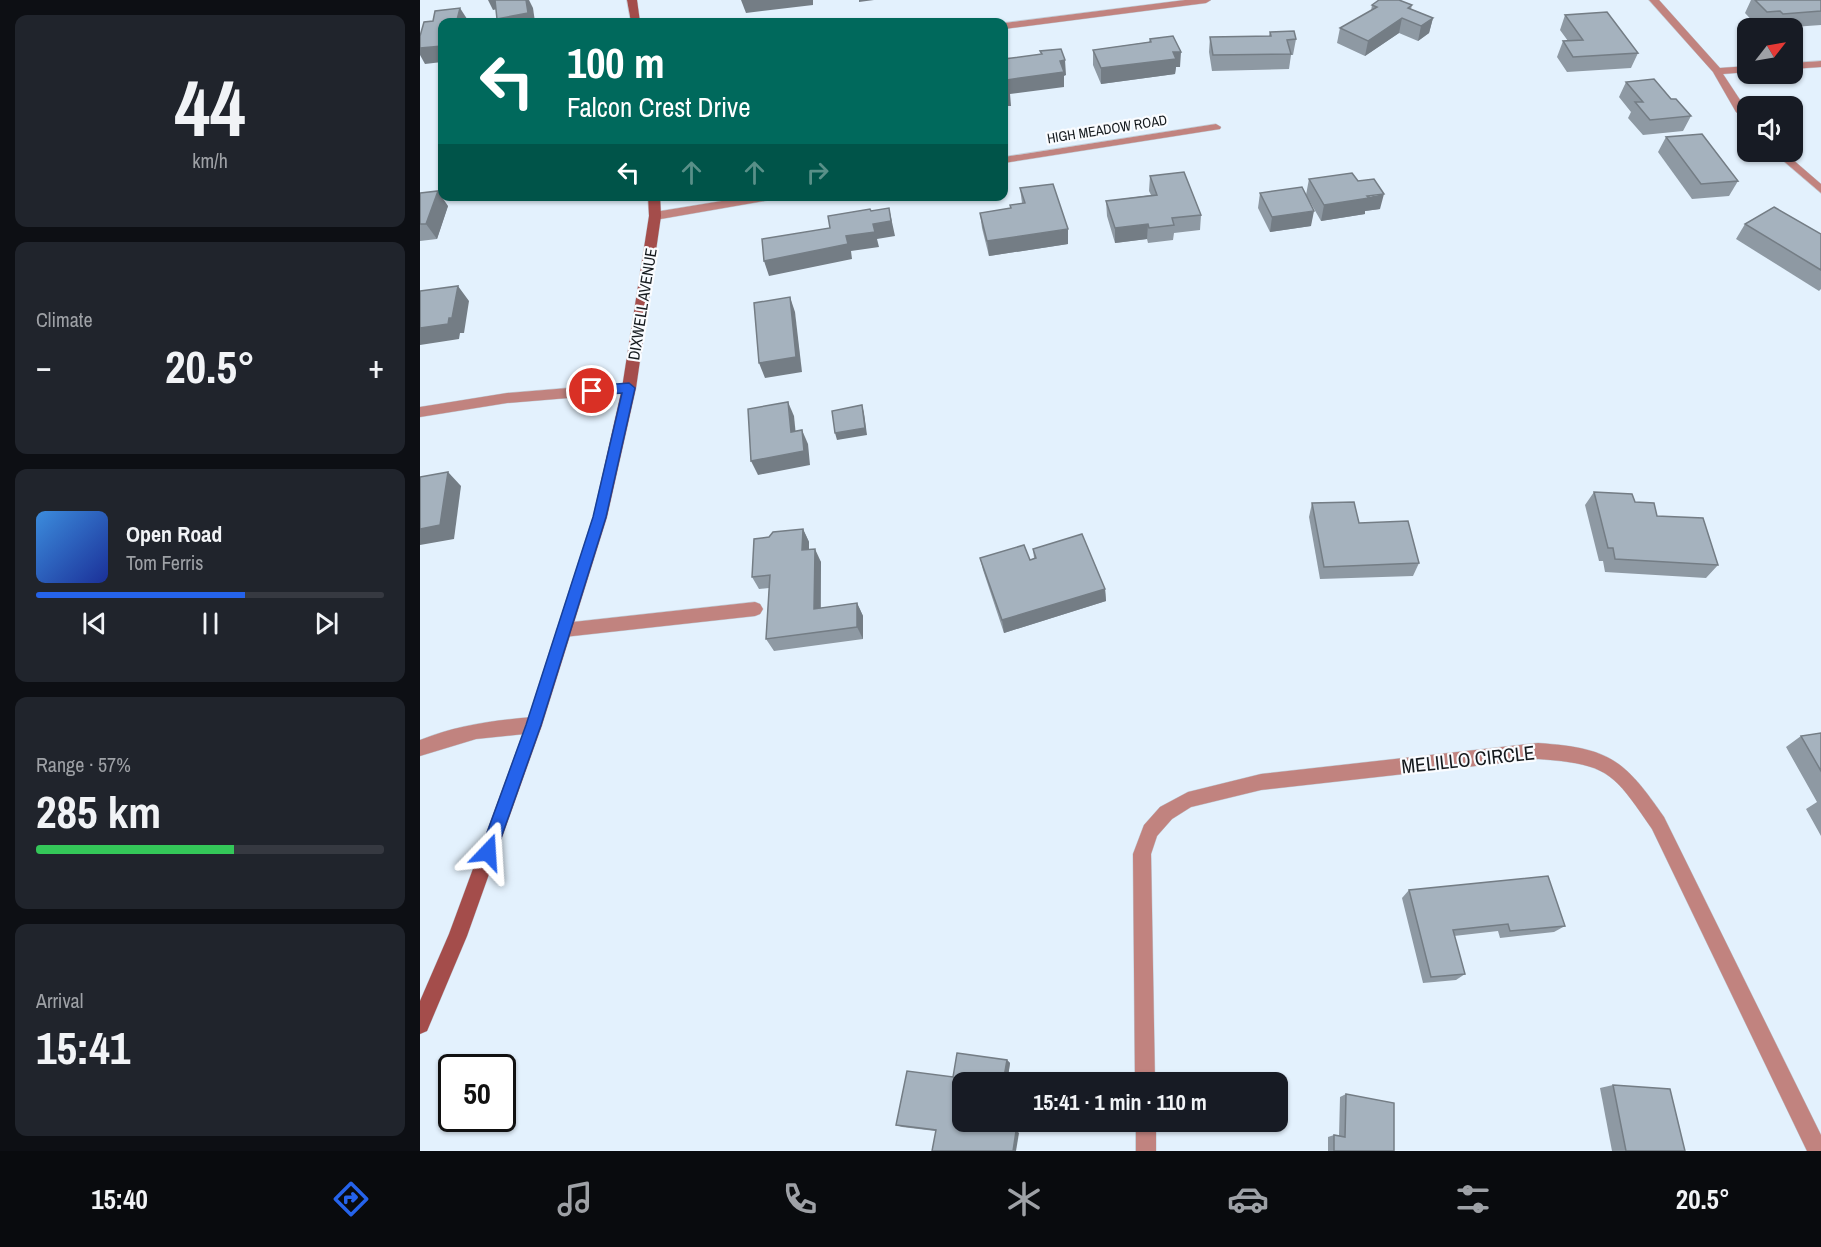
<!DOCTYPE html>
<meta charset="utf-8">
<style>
:root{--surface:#171b24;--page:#20242c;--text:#f1f3f6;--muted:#9ea1a6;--line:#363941;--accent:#2563eb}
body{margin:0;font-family:"Archivo Narrow",sans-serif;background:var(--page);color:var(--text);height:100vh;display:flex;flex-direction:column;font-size:22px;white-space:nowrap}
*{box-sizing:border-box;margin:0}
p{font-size:20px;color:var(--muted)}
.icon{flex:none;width:33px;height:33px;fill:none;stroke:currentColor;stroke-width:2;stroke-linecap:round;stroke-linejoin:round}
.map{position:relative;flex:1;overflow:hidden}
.side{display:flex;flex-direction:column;gap:15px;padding:15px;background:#0d0f14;width:420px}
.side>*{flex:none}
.guide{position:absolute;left:18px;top:18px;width:570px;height:183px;border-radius:12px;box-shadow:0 2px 4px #0004;background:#00695c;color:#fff;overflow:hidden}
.needle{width:39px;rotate:59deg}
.fabs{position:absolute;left:1317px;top:18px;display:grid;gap:12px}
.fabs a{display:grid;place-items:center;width:66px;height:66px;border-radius:12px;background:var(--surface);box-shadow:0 2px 4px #0004;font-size:30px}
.speed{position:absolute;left:18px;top:1054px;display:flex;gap:12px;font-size:30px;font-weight:700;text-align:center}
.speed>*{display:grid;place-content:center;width:78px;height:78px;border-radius:50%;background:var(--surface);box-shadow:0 2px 4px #0004;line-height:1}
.speed .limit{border:3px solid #111;border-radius:9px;background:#fff;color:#111}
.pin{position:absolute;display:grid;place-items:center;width:51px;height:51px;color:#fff;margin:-26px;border:3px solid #fff;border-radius:50%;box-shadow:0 2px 6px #0007}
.me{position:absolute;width:66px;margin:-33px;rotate:20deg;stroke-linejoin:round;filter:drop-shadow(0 0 4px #0008)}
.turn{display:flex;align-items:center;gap:21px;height:126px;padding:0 30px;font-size:27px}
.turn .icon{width:78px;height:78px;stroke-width:2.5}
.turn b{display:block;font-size:42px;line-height:51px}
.lanes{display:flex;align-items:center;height:57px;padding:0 30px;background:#0003;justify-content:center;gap:30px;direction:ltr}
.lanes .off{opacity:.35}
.big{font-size:45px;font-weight:700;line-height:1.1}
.side .tile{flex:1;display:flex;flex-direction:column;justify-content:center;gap:9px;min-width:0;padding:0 21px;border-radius:12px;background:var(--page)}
.side .dial{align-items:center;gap:0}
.dial b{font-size:78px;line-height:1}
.song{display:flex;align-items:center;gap:18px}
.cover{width:72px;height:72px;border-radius:9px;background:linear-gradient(135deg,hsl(210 70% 55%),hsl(230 70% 35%))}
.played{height:6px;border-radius:3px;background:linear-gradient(90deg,var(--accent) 60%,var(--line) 60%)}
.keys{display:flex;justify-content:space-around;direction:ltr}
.heat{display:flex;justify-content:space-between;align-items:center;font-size:33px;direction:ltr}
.charge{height:9px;border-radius:4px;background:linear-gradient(90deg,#34c759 57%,var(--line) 0)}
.trip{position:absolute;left:532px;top:1072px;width:336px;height:60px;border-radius:12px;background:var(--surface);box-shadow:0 2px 4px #0004;font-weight:700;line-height:60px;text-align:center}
.tab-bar{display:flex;height:96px;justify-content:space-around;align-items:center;background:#090b0e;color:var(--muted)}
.tab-bar .icon{width:42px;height:42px}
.tab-bar .on{color:var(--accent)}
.tab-bar b{font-size:27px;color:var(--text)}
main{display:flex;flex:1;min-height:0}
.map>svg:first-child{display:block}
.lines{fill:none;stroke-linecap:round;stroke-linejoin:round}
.lane-casing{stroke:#c2cfd9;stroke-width:1}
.street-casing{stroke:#c2cfd9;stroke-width:1}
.secondary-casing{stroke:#c2cfd9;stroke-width:1}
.lane{fill:#c1837f;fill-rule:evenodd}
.street{fill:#c1837f;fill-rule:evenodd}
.secondary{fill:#a44d4b;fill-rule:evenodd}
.wall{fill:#8e99a3}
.shaded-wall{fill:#747d85}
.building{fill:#a5b2be;stroke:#747d85;stroke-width:1.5}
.route{fill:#2563eb;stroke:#184099;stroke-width:1.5}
.labels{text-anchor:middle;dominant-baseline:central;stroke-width:4.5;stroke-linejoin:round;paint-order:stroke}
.far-street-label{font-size:14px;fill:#151a1e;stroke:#fafcff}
.street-label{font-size:16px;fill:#151a1e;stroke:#fafcff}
.near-street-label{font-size:20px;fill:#151a1e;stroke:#fafcff}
</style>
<main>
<section class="side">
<div class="tile dial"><b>44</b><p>km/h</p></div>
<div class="tile"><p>Climate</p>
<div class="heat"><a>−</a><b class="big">20.5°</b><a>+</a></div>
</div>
<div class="tile">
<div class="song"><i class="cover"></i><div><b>Open Road</b><p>Tom Ferris</p></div></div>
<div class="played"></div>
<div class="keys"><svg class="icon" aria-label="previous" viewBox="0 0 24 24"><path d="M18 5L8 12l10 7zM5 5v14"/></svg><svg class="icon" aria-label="pause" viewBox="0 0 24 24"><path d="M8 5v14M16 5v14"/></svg><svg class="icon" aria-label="next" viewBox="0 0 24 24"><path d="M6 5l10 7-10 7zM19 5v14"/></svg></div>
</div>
<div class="tile"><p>Range · 57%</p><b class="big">285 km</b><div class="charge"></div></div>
<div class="tile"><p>Arrival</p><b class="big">15:41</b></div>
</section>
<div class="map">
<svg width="1401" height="1151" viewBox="0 0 1401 1151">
<rect width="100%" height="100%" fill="#e3f1fd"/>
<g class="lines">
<g class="lane-casing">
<path id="lane" d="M335 602 340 604 343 609 340 614 335 616 144 637 139 635 136 630 139 625 144 623Z"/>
</g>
<g class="street-casing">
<g id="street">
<path d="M765 0H791L786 3 584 29V23Z"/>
<path d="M1229 0H1239L1300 68 1328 66V72L1303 74 1328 112V122L1316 112 1293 72Z"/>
<path d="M1401 61V67L1372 69V63Z"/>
<path d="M796 124 801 127 800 129 584 163V157Z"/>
<path d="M1353 152H1364L1401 184V193Z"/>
<path d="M332 196H361L356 199 235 220 229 216 235 212Z"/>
<path d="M209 383 216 388 209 393 87 403 0 417V407L87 393Z"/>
<path d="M114 717 120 720 122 725 120 730 114 733 56 739 0 756V740C37 725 75 720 114 717Z"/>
<path d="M1118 743C1189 748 1204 759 1244 817L1401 1135V1151H1387L1232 829C1193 772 1188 764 1118 759L841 790 771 807 752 819 737 836 731 854 735 1083H715L713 854 724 825 740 807 768 792 841 774Z"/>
<rect x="716" y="1122" width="20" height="29"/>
</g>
</g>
<g class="secondary-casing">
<g id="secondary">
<path d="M207 0H217L220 22H211Z"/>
<path d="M228 196H240L241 216 216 388 187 517 122 725 47 936 7 1031 0 1034V1001L29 934 106 725 173 517 202 388 229 216Z"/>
</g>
</g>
<use href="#lane" class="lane"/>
<use href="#street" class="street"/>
<use href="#secondary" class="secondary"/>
</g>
<g class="wall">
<path d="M1331 0H1401V25L1359 28H1354L1352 26 1338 27 1325 13Z"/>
<path d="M952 5H992L991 9 1013 18 1009 33 998 41 979 33 945 56 917 43 920 28 951 11Z"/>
<path d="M1145 15 1218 53 1211 68 1147 72 1137 57 1143 41H1148L1140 30Z"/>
<path d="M850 32 876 39 873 55H871L869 69 792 71 789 52 790 37 849 36Z"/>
<path d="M730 39 760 67H756L755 74 681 84 673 65V50L729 42Z"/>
<path d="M1206 82 1251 99 1271 116 1263 131 1223 135 1208 118 1211 112 1199 97Z"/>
<path d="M1246 137 1318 181 1309 196 1272 199 1238 152Z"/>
<path d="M730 176 781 215 780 230 754 233 753 240 728 243 727 239 695 243 687 216 686 201 731 195 729 191Z"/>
<path d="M889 179 938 181 960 209 945 211V214L901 221 886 195Z"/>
<path d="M600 188 648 244 569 256 562 228 560 213 590 208 602 203Z"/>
<path d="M0 193 28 206 17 239 0 241Z"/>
<path d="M840 193 891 226 850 232 838 208Z"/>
<path d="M1325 224 1401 234V289L1399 291 1316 239Z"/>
<path d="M1174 492 1215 502 1237 516 1298 565 1286 578 1185 572 1183 561H1179L1165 505Z"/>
<path d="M892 503 939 523 999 563 993 576 900 579 889 517Z"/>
<path d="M383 529 389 542V550L401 562V608L437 603 443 616V639L354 651 346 639 349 588 339 589 332 577 349 537Z"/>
<path d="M613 549 685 589 686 601 584 633 563 570 560 558 610 560 614 558Z"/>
<path d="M1401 733V836L1386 809 1397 802 1366 747 1381 736Z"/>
<path d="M989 890 1145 926 1134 932 1080 938 1078 931 1034 936 1045 974 1036 980 1003 983 982 898Z"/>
<path d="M587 1060 590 1063 587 1083H543V1122H581L580 1129 596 1131 599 1133 515 1131 482 1127 476 1125 533 1077Z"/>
<path d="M1193 1085 1265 1151H1192L1180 1088Z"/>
<path d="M926 1094 974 1151H908V1137L914 1135 919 1136 920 1097Z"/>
</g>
<g class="shaded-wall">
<path d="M68 0H78L82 8 73 10Z"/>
<path d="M106 0H109L113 8 115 22H79L77 19Z"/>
<path d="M321 0H393V5L326 13Z"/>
<path d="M439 0H454L439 2Z"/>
<path d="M40 8 49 22H30Z"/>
<path d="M982 18 979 33 945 56 948 41Z"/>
<path d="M1013 18 1009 33 998 41 1001 26Z"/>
<path d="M22 46V62L5 64 0 55V48Z"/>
<path d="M753 52H761L760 67H756L755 74 681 84V68Z"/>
<path d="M645 60 646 75 644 76V87L590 94 591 106H584V91L586 80 640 61Z"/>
<path d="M18 191 28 206 17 239 6 224Z"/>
<path d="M964 194 960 209 945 211V214L901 221 904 205Z"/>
<path d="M469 208 475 236 457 239 459 247 431 251 432 259 349 276 344 261 426 236 453 224Z"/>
<path d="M894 211 891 226 850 232 852 217Z"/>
<path d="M728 224 727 239 695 243V228Z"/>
<path d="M648 229V244L569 256 567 241Z"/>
<path d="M38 286 49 301 44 333H40L39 339 0 345V328Z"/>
<path d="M370 297 375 312 382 372 345 378 339 363Z"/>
<path d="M368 402 374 416 377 446 371 432Z"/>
<path d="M442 405 444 413 447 435 417 440 415 433Z"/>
<path d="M382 430 388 444 390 465 338 475 331 461Z"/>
<path d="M28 472 41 486 34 539 0 545V529Z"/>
<path d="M383 529 389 542V563L382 550Z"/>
<path d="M395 549 401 562 400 621 394 609Z"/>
<path d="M685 589 686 601 584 633 582 620Z"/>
<path d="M437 603 443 616V639L437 627Z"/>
<path d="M587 1060 590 1063 587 1083H583Z"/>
<path d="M578 1122H581L580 1130 577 1128Z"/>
<path d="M596 1131 599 1133 596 1151H593Z"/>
</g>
<g class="building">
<path d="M75 0H106L108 13 77 19Z"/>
<path d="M959 0H979L992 5 988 8 1013 18 1001 26 982 18 948 41 920 28 957 7 952 5Z"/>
<path d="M1335 0H1401V11L1363 14 1360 11 1347 12Z"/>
<path d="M40 8 37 20 31 21 30 22H22V46L0 48V36L4 22 13 21 15 11Z"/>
<path d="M1187 12 1218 53 1153 57 1143 41 1163 40 1145 15Z"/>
<path d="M874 31 876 39 867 40 871 54 793 55 790 37 851 36 850 32Z"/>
<path d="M753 36 761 52H753L756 59 681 68 673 50 731 42 730 39Z"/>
<path d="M641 49 645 60 640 61 644 72 586 80 589 90 584 91V59L622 54 620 51Z"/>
<path d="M1234 79 1251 99H1256L1271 116 1230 120 1215 102H1223L1206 82Z"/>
<path d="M1282 134 1318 181 1281 184 1246 137Z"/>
<path d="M764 172 781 215 752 218 754 225 729 228 728 224 695 228 686 201 737 195 730 176Z"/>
<path d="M932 173 938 181 954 179 964 194 947 196 949 198 904 205 889 179Z"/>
<path d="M633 184 648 229 567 241 560 213 591 208 590 205 605 203 600 188Z"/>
<path d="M882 187 894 211 852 217 840 193Z"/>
<path d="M18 191 6 224H0V193Z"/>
<path d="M1354 207 1401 234V270L1325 224Z"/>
<path d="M469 208 471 221 453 224 455 232 426 236 428 244 344 261 342 239 410 228 408 216 450 209 451 211Z"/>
<path d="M38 286 32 318H29L28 324 0 328V291Z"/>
<path d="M370 297 376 357 339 363 334 303Z"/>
<path d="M368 402 371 432 382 430 384 451 331 461 328 409Z"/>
<path d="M442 405 445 428 415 433 412 411Z"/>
<path d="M28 472 20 525 0 529V477Z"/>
<path d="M1174 492 1212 494 1215 502 1234 503 1237 516 1283 518 1298 565 1195 559 1193 548H1188Z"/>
<path d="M934 502 939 523 988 521 999 563 904 567 892 503Z"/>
<path d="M383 529 382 550 395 549 394 609 437 603V627L346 639 350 575 332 577 334 539 349 537 353 532Z"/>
<path d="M662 534 685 589 582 620 560 558 604 545 610 560 616 558 613 549Z"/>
<path d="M1401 733V771L1381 736Z"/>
<path d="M1128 876 1145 926 1090 931 1088 924 1033 930 1045 974 1011 977 989 890Z"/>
<path d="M537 1053 587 1060 583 1083H543V1122H578L577 1128 596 1131 593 1151H512L516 1130 476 1125 487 1071 533 1077Z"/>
<path d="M1193 1085 1250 1089 1265 1151H1206Z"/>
<path d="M926 1094 974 1103V1151H914V1135L925 1137Z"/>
</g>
<path class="route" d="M209 383 215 388 186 517 121 725 76 852 74 857 68 860 63 857 60 852 106 725 173 517 202 393 172 395 166 391 172 386Z"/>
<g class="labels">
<g class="far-street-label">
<text transform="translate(687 129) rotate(-9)">HIGH MEADOW ROAD</text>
</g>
<g class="street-label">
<text transform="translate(222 304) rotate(-81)">DIXWELL AVENUE</text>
</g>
<g class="near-street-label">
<text transform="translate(1048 759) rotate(-6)">MELILLO CIRCLE</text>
</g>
</g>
</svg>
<div class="fabs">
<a><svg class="needle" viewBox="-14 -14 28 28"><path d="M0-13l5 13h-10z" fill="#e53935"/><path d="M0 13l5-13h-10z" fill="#9ea1a6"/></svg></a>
<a><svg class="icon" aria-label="sound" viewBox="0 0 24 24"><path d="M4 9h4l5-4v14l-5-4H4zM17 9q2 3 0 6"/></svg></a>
</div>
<div class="speed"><div class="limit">50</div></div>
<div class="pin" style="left:172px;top:391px;background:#d93025"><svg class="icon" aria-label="arrive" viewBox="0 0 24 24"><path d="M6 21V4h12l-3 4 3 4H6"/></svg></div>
<svg class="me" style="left:68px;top:852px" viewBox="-20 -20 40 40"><path d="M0-17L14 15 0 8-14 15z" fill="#2563eb" stroke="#fff" stroke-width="4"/></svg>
<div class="trip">15:41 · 1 min · 110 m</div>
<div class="guide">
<div class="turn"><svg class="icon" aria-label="left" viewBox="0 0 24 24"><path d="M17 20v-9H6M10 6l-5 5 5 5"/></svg><div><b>100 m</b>Falcon Crest Drive</div></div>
<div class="lanes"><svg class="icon" aria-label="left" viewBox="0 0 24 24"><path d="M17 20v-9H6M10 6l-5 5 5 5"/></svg><svg class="icon off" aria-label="ahead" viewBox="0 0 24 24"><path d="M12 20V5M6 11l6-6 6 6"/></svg><svg class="icon off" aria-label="ahead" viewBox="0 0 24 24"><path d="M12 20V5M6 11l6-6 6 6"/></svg><svg class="icon off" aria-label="right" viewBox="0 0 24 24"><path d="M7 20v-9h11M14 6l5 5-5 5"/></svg></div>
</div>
</div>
</main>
<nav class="tab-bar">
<b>15:40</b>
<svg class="icon on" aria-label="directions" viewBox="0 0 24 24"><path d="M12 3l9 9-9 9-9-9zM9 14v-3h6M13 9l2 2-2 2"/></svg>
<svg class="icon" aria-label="music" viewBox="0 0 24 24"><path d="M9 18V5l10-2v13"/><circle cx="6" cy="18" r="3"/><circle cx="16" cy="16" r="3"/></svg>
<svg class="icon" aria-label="phone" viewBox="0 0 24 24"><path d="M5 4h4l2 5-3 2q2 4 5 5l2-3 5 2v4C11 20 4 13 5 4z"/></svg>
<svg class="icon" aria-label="climate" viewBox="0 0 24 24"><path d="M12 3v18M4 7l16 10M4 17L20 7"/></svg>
<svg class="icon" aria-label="car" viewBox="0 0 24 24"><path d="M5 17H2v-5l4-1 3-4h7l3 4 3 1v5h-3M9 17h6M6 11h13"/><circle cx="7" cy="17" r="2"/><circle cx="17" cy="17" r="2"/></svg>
<svg class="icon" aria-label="filters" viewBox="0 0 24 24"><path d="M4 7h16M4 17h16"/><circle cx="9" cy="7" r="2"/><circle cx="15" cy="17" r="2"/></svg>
<b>20.5°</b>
</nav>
